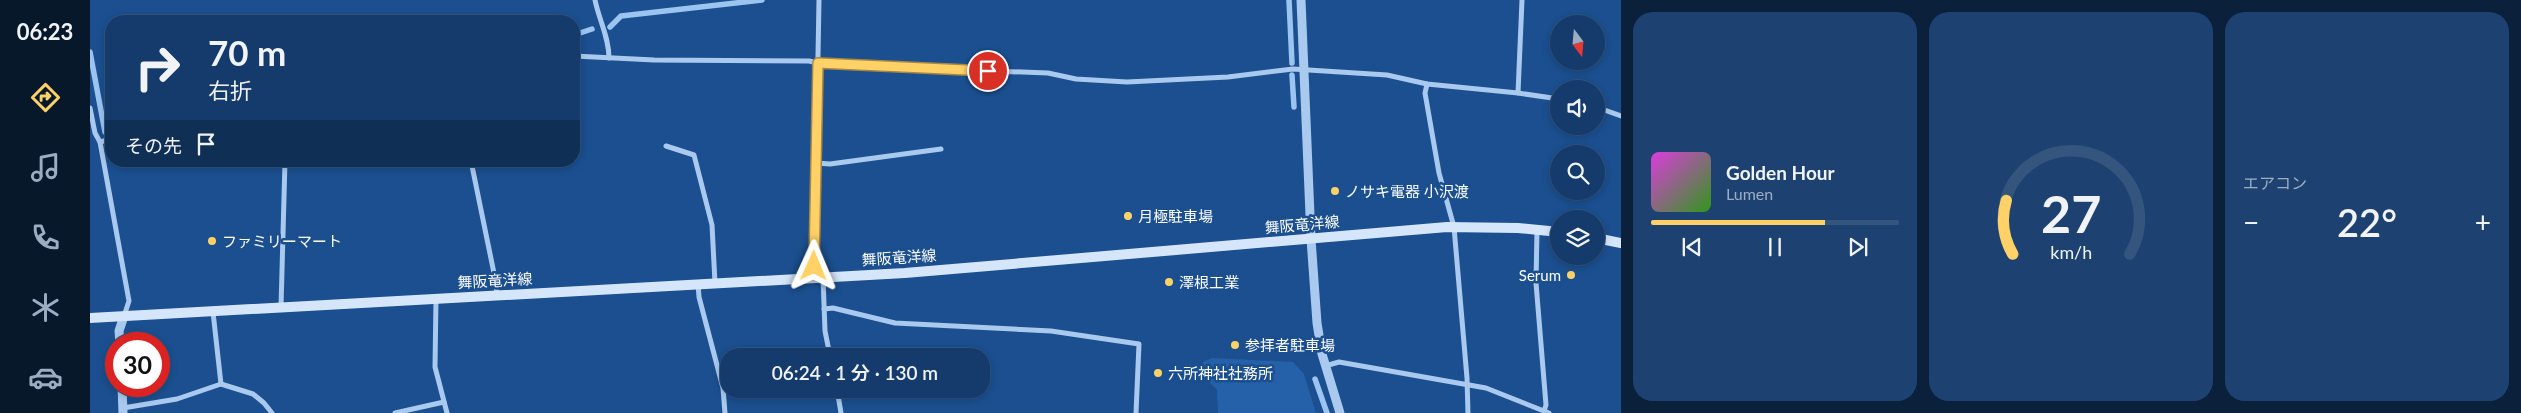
<!DOCTYPE html>
<html lang="ja">
<meta charset="utf-8">
<style>
:root{--surface:#143b6b;--page:#1d4271;--text:#f1f3f6;--muted:#9dadc1;--line:#33557e;--accent:#ffd166}
body{margin:0;font-family:Lato,"Noto Sans JP",sans-serif;background:var(--page);color:var(--text);height:100vh;display:flex;flex-direction:column;font-size:19px;white-space:nowrap}
*{box-sizing:border-box;margin:0}
p{font-size:16px;color:var(--muted)}
.icon{flex:none;width:28px;height:28px;fill:none;stroke:currentColor;stroke-width:2;stroke-linecap:round;stroke-linejoin:round}
.map{position:relative;flex:1;overflow:hidden}
.side{display:flex;flex-direction:column;gap:12px;padding:12px;background:#0b203b;width:900px}
.side>*{flex:none}
.guide{position:absolute;left:15px;top:15px;width:475px;height:152px;border-radius:20px;box-shadow:0 2px 8px #0003,0 0 0 1px var(--line);background:#143b6b;color:var(--text);overflow:hidden}
.needle{width:32px;rotate:164deg}
.buttons{position:absolute;left:1460px;top:15px;display:grid;gap:10px}
.buttons a{display:grid;place-items:center;width:55px;height:55px;border-radius:50%;background:var(--surface);box-shadow:0 2px 8px #0003,0 0 0 1px var(--line);font-size:25px}
.speed{position:absolute;left:15px;top:332px;display:flex;gap:10px;font-size:25px;font-weight:700;text-align:center}
.speed>*{display:grid;place-content:center;width:65px;height:65px;border-radius:50%;background:var(--surface);box-shadow:0 2px 8px #0003,0 0 0 1px var(--line);line-height:1}
.speed .limit{border:8px solid #d22;background:#fff;color:#111}
.pin{position:absolute;display:grid;place-items:center;width:42px;height:42px;color:#fff;margin:-21px;border:2px solid #fff;border-radius:50%;box-shadow:0 1px 5px #0007}
.me{position:absolute;width:55px;margin:-28px;rotate:1deg;stroke-linejoin:round;filter:drop-shadow(0 0 4px #0008)}
.turn{display:flex;align-items:center;gap:18px;height:105px;padding:0 20px;font-size:22px}
.turn .icon{width:65px;height:65px;stroke-width:2.5}
.turn b{display:block;font-size:35px;line-height:42px}
.then{display:flex;align-items:center;height:48px;padding:0 20px;background:#0003;gap:10px;font-size:19px}
.big{font-size:38px;font-weight:600;line-height:1.1}
.side .widget{flex:1;display:flex;flex-direction:column;justify-content:center;gap:8px;min-width:0;padding:0 18px;border-radius:20px;background:var(--page)}
.side .dial{align-items:center;gap:0}
.dial svg{height:130px;overflow:visible;fill:none;stroke:var(--line);stroke-width:7;stroke-linecap:round;text-anchor:middle}
.dial text{fill:var(--text);stroke:none}
.song{display:flex;align-items:center;gap:15px}
.cover{width:60px;height:60px;border-radius:8px;background:linear-gradient(135deg,hsl(300 70% 55%),hsl(110 70% 35%))}
.played{height:5px;border-radius:2px;background:linear-gradient(90deg,var(--accent) 70%,var(--line) 70%)}
.keys{display:flex;justify-content:space-around;direction:ltr}
.heat{display:flex;justify-content:space-between;align-items:center;font-size:28px;direction:ltr}
.side .tiles{flex:1;display:grid;gap:12px;grid-template-columns:repeat(3,1fr)}
.trip{position:absolute;left:630px;top:348px;width:270px;height:50px;border-radius:20px;background:var(--surface);box-shadow:0 2px 8px #0003,0 0 0 1px var(--line);font-weight:600;line-height:50px;text-align:center}
main{display:flex;flex:1;min-height:0}
.dock{display:flex;flex-direction:column;width:90px;justify-content:space-around;align-items:center;background:#08182b;color:var(--muted)}
.dock .icon{width:35px;height:35px}
.dock .on{color:var(--accent)}
.dock b{font-size:22px;color:var(--text)}
.map>svg:first-child{display:block}
.green{fill:#2461a8}
.lines{fill:none;stroke-linecap:round;stroke-linejoin:round}
.stream{stroke:#9cc4f0;stroke-width:5.5}
.minor{stroke:#a9c9ee;stroke-width:5}
.tertiary{stroke:#a9c9ee;stroke-width:9}
.secondary{stroke:#d6e6fa;stroke-width:10}
.route-casing{stroke:#a68842;stroke-width:12}
.route{stroke:#ffd166;stroke-width:9}
.poi-dot{fill:#ffd166;stroke:#1b4f8f;stroke-width:2}
.labels{text-anchor:middle;dominant-baseline:central;stroke-width:5;stroke-linejoin:round;paint-order:stroke}
.poi-label{font-size:15px;fill:#fff;stroke:#1b4f8f;text-anchor:start}
.street-label{font-size:15px;fill:#fff;stroke:#1b4f8f}
</style>
<main>
<nav class="dock">
<b>06:23</b>
<svg class="icon on" aria-label="directions" viewBox="0 0 24 24"><path d="M12 3l9 9-9 9-9-9zM9 14v-3h6M13 9l2 2-2 2"/></svg>
<svg class="icon" aria-label="music" viewBox="0 0 24 24"><path d="M9 18V5l10-2v13"/><circle cx="6" cy="18" r="3"/><circle cx="16" cy="16" r="3"/></svg>
<svg class="icon" aria-label="phone" viewBox="0 0 24 24"><path d="M5 4h4l2 5-3 2q2 4 5 5l2-3 5 2v4C11 20 4 13 5 4z"/></svg>
<svg class="icon" aria-label="climate" viewBox="0 0 24 24"><path d="M12 3v18M4 7l16 10M4 17L20 7"/></svg>
<svg class="icon" aria-label="car" viewBox="0 0 24 24"><path d="M5 17H2v-5l4-1 3-4h7l3 4 3 1v5h-3M9 17h6M6 11h13"/><circle cx="7" cy="17" r="2"/><circle cx="17" cy="17" r="2"/></svg>
</nav>
<div class="map">
<svg width="1531" height="413" viewBox="0 0 1531 413">
<rect width="100%" height="100%" fill="#1b4f8f"/>
<path class="green" d="M1122 358 1203 362 1214 374 1226 413H1128L1127 390C1120 381 1106 376 1113 362Z"/>
<g class="lines">
<g class="stream">
<path d="M1199 0 1202 63"/>
<path d="M520 27 531 16 672 0"/>
<path d="M484 35 502 29"/>
<path d="M0 52 15 132 21 131"/>
<path d="M1202 75 1204 107"/>
<path d="M1225 379 1237 413"/>
</g>
<g class="minor">
<path d="M505 0C509 20 519 37 519 58"/>
<path d="M484 56 564 60 719 61 736 65 958 73 986 79 1037 82 1138 77 1203 69 1297 75 1337 84 1428 93 1469 99"/>
<path d="M1337 84 1335 93 1349 173 1364 227 1377 378 1378 413"/>
<path d="M1428 93 1432 0"/>
<path d="M1506 107 1531 116"/>
<path d="M0 108 5 133 10 142 39 301 34 316"/>
<path d="M10 142 21 139"/>
<path d="M576 146 604 155 622 225 625 283"/>
<path d="M381 161 406 283 407 295"/>
<path d="M726 163 740 164 851 149"/>
<path d="M1447 230 1446 283 1456 405 1454 411"/>
<path d="M733 277 735 331 740 356"/>
<path d="M724 278 729 0"/>
<path d="M608 284 609 297 633 388 635 413"/>
<path d="M346 299 345 367 357 413"/>
<path d="M191 307 195 161"/>
<path d="M734 309 743 308 805 323 961 331 1049 344 1046 413"/>
<path d="M123 312 131 384"/>
<path d="M1235 366 1249 362 1396 388 1459 413"/>
<path d="M747 389 751 413"/>
<path d="M33 408 87 399 131 384 163 394 174 403 182 413"/>
<path d="M305 413 354 402"/>
</g>
<g class="tertiary">
<path d="M1211 0 1221 239 1227 323 1232 354 1250 413"/>
<path d="M30 344 29 331 34 316"/>
<path d="M32 386 33 413"/>
</g>
<g class="secondary">
<path d="M1506 238 1531 243"/>
<path d="M0 318 815 273 1357 227 1428 228 1469 232"/>
</g>
</g>
<g class="lines">
<g class="route-casing">
<path id="route" d="M724 266 728 63 898 71"/>
</g>
<use href="#route" class="route"/>
</g>
<g class="poi-dot">
<circle cx="1245" cy="191" r="5"/>
<circle cx="1038" cy="216" r="5"/>
<circle cx="122" cy="241" r="5"/>
<circle cx="1481" cy="275" r="5"/>
<circle cx="1079" cy="282" r="5"/>
<circle cx="1145" cy="345" r="5"/>
<circle cx="1068" cy="373" r="5"/>
</g>
<g class="labels">
<g class="poi-label">
<text x="1255" y="191">ノサキ電器 小沢渡</text>
<text x="1048" y="216">月極駐車場</text>
<text x="132" y="241">ファミリーマート</text>
<text x="1471" y="275" text-anchor="end">Serum</text>
<text x="1089" y="282">澤根工業</text>
<text x="1155" y="345">参拝者駐車場</text>
<text x="1078" y="373">六所神社社務所</text>
</g>
<g class="street-label">
<text transform="translate(1212 224) rotate(-5)">舞阪竜洋線</text>
<text transform="translate(809 257) rotate(-4)">舞阪竜洋線</text>
<text transform="translate(405 280) rotate(-3)">舞阪竜洋線</text>
</g>
</g>
</svg>
<div class="buttons">
<a><svg class="needle" viewBox="-14 -14 28 28"><path d="M0-13l5 13h-10z" fill="#e53935"/><path d="M0 13l5-13h-10z" fill="#9dadc1"/></svg></a>
<a><svg class="icon" aria-label="sound" viewBox="0 0 24 24"><path d="M4 9h4l5-4v14l-5-4H4zM17 9q2 3 0 6"/></svg></a>
<a><svg class="icon" aria-label="search" viewBox="0 0 24 24"><circle cx="10" cy="10" r="6"/><path d="M15 15l6 6"/></svg></a>
<a><svg class="icon" aria-label="layers" viewBox="0 0 24 24"><path d="M12 4l9 5-9 5-9-5zM3 14l9 5 9-5"/></svg></a>
</div>
<div class="speed"><div class="limit">30</div></div>
<div class="pin" style="left:898px;top:71px;background:#d93025"><svg class="icon" aria-label="arrive" viewBox="0 0 24 24"><path d="M6 21V4h12l-3 4 3 4H6"/></svg></div>
<svg class="me" style="left:724px;top:266px" viewBox="-20 -20 40 40"><path d="M0-17L14 15 0 8-14 15z" fill="#ffd166" stroke="#fff" stroke-width="4"/></svg>
<div class="trip">06:24 · 1 分 · 130 m</div>
<div class="guide">
<div class="turn"><svg class="icon" aria-label="right" viewBox="0 0 24 24"><path d="M7 20v-9h11M14 6l5 5-5 5"/></svg><div><b>70 m</b>右折</div></div>
<div class="then">その先<svg class="icon" aria-label="arrive" viewBox="0 0 24 24"><path d="M6 21V4h12l-3 4 3 4H6"/></svg></div>
</div>
</div>
<section class="side">
<div class="tiles">
<div class="widget">
<div class="song"><i class="cover"></i><div><b>Golden Hour</b><p>Lumen</p></div></div>
<div class="played"></div>
<div class="keys"><svg class="icon" aria-label="previous" viewBox="0 0 24 24"><path d="M18 5L8 12l10 7zM5 5v14"/></svg><svg class="icon" aria-label="pause" viewBox="0 0 24 24"><path d="M8 5v14M16 5v14"/></svg><svg class="icon" aria-label="next" viewBox="0 0 24 24"><path d="M6 5l10 7-10 7zM19 5v14"/></svg></div>
</div>
<div class="widget dial"><svg viewBox="0 0 100 80">
<path d="M14 69A42 42 0 1 1 86 69"/>
<path d="M14 69A42 42 0 0 1 10 36" stroke="#ffd166"/>
<text x="50" y="56" font-size="32" font-weight="700">27</text>
<text x="50" y="72" font-size="11">km/h</text>
</svg></div>
<div class="widget"><p>エアコン</p>
<div class="heat"><a>−</a><b class="big">22°</b><a>+</a></div>
</div>
</div>
</section>
</main>
